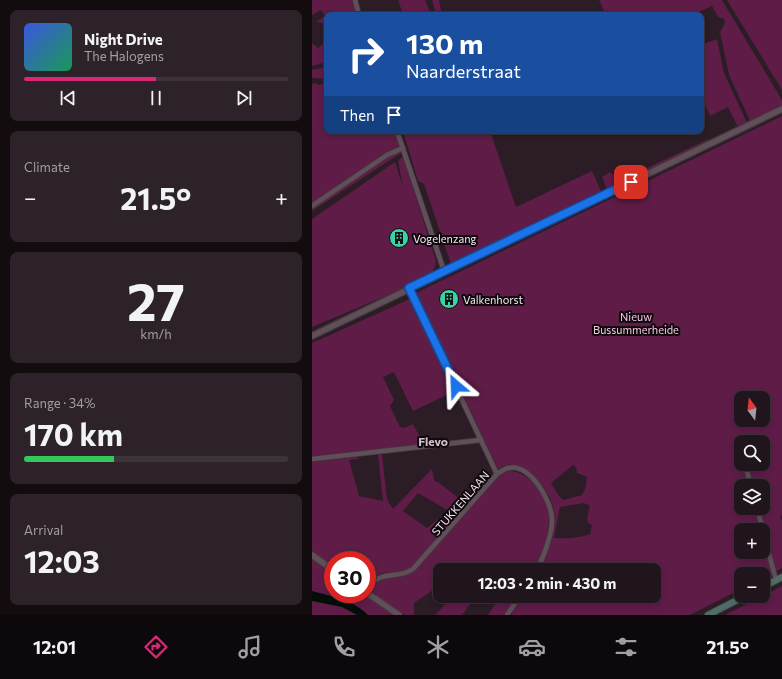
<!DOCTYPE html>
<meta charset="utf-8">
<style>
:root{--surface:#20151c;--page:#2d2229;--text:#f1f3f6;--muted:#a29fa3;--line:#3d343b;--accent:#db2777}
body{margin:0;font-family:Commissioner,sans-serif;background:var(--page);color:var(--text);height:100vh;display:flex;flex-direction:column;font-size:15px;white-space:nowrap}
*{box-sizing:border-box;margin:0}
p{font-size:13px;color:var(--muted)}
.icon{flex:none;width:22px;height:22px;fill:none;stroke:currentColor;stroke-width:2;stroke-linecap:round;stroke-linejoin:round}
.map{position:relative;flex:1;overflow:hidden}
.drawer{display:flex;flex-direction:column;gap:10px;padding:10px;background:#120c0f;width:312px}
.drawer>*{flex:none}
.top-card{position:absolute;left:12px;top:12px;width:380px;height:122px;border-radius:8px;box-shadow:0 2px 6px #0003,0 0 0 1px var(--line);background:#1a4fa0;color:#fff;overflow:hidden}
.needle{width:26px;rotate:345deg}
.controls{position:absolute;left:422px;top:391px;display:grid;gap:8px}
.controls a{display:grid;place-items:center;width:36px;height:36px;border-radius:8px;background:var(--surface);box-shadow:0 2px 6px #0003,0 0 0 1px var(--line);font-size:20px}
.speed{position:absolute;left:12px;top:551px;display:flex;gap:8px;font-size:20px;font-weight:700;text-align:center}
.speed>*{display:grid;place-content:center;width:52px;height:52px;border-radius:50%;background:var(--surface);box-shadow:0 2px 6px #0003,0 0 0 1px var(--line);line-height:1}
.speed .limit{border:6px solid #d22;background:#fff;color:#111}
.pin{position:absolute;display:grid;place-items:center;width:34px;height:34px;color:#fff;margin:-17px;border-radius:8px;box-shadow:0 2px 6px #0006}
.me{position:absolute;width:44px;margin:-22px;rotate:334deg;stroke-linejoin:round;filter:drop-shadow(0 0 3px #0008)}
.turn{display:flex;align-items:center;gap:14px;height:84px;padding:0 16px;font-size:18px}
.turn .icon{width:52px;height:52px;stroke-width:2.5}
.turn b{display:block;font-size:28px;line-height:34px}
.then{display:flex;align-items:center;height:38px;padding:0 16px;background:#0003;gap:8px;font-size:15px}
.big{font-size:30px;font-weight:700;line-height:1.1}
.drawer .tile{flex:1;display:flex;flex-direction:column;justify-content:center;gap:6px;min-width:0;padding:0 14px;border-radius:8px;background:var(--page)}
.drawer .dial{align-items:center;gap:0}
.dial b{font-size:52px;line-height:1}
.song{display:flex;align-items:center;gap:12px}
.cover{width:48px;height:48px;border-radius:6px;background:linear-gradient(135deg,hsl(230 70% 55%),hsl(150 70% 35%))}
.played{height:4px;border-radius:2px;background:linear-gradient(90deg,var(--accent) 50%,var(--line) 50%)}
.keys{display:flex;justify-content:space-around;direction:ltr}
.heat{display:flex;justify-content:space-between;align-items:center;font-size:22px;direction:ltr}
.charge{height:6px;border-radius:3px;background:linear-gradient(90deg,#34c759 34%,var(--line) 0)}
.trip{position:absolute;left:121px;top:563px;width:228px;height:40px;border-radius:8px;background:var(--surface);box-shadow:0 2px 6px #0003,0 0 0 1px var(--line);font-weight:700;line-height:40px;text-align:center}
.tabs{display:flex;height:64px;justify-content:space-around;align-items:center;background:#0d080b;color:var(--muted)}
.tabs .icon{width:28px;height:28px}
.tabs .on{color:var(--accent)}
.tabs b{font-size:18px;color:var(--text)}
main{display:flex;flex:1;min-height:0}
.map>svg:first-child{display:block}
.green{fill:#5e1c47;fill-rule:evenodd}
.water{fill:#030e09}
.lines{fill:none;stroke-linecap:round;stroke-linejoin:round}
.minor-casing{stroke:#44383f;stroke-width:6}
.tertiary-casing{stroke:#44383f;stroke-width:8}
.secondary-casing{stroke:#44383f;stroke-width:8}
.minor{stroke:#604e58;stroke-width:4.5}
.tertiary{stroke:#604e58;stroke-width:5.5}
.secondary{stroke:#4f6d68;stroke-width:6}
.route-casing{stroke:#114b97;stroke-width:10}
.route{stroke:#1a73e8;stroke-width:7}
.labels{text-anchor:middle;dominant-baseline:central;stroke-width:4;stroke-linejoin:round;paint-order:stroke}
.poi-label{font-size:11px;fill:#f3e8ee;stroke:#0f090d;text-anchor:start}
.park-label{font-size:11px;fill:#f4c9e1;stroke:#0f090d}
.street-label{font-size:11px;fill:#f3e8ee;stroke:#0f090d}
.neighbourhood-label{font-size:12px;font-weight:bold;fill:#d3beca;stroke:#0f090d}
</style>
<main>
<section class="drawer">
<div class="tile">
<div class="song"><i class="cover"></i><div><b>Night Drive</b><p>The Halogens</p></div></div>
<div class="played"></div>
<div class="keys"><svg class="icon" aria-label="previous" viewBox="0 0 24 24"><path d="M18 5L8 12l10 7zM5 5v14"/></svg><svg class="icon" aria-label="pause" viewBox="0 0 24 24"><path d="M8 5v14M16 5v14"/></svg><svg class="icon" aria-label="next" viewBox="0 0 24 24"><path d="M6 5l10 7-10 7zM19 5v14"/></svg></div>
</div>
<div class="tile"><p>Climate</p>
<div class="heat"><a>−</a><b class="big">21.5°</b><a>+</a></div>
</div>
<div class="tile dial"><b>27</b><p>km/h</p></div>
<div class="tile"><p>Range · 34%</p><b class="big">170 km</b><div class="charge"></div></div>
<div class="tile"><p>Arrival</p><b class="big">12:03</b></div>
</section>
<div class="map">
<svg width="470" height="615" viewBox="0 0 470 615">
<rect width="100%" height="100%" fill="#2b1c25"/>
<g class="green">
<path d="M0 0H40L45 15H15V24L4 22 13 16 9 10 0 15Z"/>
<path d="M86 0H113L118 13 123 11 120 0H127L130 15H89L91 14Z"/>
<path d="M287 0H410L470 100V112L440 125 417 75 408 32 413 23 412 19 406 17 400 6 380 15H294Z"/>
<path d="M415 0H470V90Z"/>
<path d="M389 39 392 44 405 39 412 73 437 127 428 131 416 107 398 116 389 95Z"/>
<path d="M15 41V62L0 66V43L6 48Z"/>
<path d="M15 67V79L0 78V70Z"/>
<path d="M3 83 7 85 15 83V131H85L92 151 0 211V84Z"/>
<path d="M470 116V515L468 517 470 521V568L451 578V574H429V589L378 615H199L211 596H342V570H227C233 552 245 530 242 511 240 491 207 452 187 469L185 467 105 297 104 293ZM429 398H451V420H429ZM429 442H451V464H429ZM261 465 264 467 265 473 275 477 273 489 270 495 251 500 247 496 239 483ZM429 486H451V508H429ZM272 503 278 506 275 517 276 523 280 525 278 534C267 538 254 539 242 538L248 507ZM429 530H451V552H429Z"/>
<path d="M91 131H178L204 207 280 171 290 193 139 264 112 184 106 181Z"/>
<path d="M395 140 399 144 325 178 324 173Z"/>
<path d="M91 156 124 261 123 267 120 272 111 278 88 290 0 327V219L83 162 91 187 86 161Z"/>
<path d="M298 172 313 184 296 191 290 177Z"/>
<path d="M98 299 143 391 101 411 82 372 71 377 82 400 78 406 88 427 92 428 101 424 112 445 0 456V343Z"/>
<path d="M70 454 75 499 81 509 120 469 123 482H126L154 504 144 515 106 493 91 511 115 528 135 512 141 519 119 546 98 568 92 572 70 573 55 583V560H21V565L0 551V462L46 457V459L37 460 47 496 71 501 66 455Z"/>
<path d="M194 471C203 470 210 474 217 479 249 504 236 540 222 570H128V589L124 588 102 603V615H93L56 590C73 571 85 582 103 570L188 475Z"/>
<path d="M0 559 21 574V594H51L81 615H0Z"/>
<path d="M470 586V615H413Z"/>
<path d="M138 596H164L150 615H123L140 597Z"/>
<path d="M182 596H205L193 615H176L186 599Z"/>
</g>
<path class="water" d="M0 591C19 596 43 601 56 615H45L30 607 0 601Z"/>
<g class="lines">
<g class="minor-casing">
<g id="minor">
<path d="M43 0 47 15"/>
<path d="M85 131 132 271"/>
<path d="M0 206 75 155 91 148"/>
<path d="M427 444 429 450"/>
<path d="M0 459 169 440"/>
<path d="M433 464 439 486"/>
<path d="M185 474C188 472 192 469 196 468 218 463 240 501 240 520 240 536 232 555 225 570"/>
<path d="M445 508 451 530"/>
<path d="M451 532 464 580"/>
<path d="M55 587C72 569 85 580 101 569L185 474 97 288"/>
<path d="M195 615 208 596"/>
</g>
</g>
<g class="tertiary-casing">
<g id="tertiary">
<path d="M0 336 470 109"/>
<path d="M0 555 21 570"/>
<path d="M55 593 87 615"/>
</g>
</g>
<g class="secondary-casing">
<g id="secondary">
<path d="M451 587 470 577"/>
<path d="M396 615 433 596"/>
</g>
</g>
<use href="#minor" class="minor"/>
<use href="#tertiary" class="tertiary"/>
<use href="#secondary" class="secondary"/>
</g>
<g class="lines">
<g class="route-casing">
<path id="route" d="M144 386 97 288 319 182"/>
</g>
<use href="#route" class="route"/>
</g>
<defs>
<g id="building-disc" transform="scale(1)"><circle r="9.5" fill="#38d4a6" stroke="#0f090d"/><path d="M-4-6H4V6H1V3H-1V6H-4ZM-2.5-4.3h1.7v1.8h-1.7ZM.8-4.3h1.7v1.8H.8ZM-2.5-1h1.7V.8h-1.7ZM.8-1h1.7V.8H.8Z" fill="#111"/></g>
</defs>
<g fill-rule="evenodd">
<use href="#building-disc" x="87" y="238"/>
<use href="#building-disc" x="137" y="299"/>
</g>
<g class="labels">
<g class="poi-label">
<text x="101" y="238">Vogelenzang</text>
<text x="151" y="299">Valkenhorst</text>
</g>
<g class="park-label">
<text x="324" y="316">Nieuw<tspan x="324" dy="13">Bussummerheide</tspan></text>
</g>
<g class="street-label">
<text transform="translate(148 503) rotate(-49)">STUKKENLAAN</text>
</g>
<g class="neighbourhood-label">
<text x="121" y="441">Flevo</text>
</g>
</g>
</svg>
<div class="controls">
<a><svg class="needle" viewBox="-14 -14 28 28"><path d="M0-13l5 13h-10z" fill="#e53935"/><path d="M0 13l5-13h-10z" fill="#a29fa3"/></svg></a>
<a><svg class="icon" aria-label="search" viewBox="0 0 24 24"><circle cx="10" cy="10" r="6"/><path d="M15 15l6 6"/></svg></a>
<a><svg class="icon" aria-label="layers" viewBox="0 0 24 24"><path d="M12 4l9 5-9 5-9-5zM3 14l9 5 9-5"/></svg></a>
<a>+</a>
<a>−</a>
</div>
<div class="speed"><div class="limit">30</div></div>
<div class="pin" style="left:319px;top:182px;background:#d93025"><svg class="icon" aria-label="arrive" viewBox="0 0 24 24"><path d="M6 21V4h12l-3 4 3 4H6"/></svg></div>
<svg class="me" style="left:144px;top:386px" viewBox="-20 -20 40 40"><path d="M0-17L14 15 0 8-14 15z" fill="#1a73e8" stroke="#fff" stroke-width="4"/></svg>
<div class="trip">12:03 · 2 min · 430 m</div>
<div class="top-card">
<div class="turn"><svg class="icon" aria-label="right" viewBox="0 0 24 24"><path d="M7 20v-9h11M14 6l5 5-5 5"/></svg><div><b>130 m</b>Naarderstraat</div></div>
<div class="then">Then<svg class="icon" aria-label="arrive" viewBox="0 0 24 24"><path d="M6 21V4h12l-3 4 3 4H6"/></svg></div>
</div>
</div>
</main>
<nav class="tabs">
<b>12:01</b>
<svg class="icon on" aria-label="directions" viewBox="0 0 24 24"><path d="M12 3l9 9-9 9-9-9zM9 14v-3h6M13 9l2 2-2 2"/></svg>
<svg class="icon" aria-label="music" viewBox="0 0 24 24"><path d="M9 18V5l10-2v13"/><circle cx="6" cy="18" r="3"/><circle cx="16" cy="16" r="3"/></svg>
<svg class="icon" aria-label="phone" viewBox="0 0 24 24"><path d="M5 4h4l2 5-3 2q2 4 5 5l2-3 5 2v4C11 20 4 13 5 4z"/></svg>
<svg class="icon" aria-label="climate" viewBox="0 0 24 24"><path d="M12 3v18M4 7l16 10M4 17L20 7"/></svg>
<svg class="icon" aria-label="car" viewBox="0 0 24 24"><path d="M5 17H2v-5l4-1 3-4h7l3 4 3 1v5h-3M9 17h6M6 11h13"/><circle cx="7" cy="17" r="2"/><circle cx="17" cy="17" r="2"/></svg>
<svg class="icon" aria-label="filters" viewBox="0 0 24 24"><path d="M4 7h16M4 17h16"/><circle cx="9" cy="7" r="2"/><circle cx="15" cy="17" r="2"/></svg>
<b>21.5°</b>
</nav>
